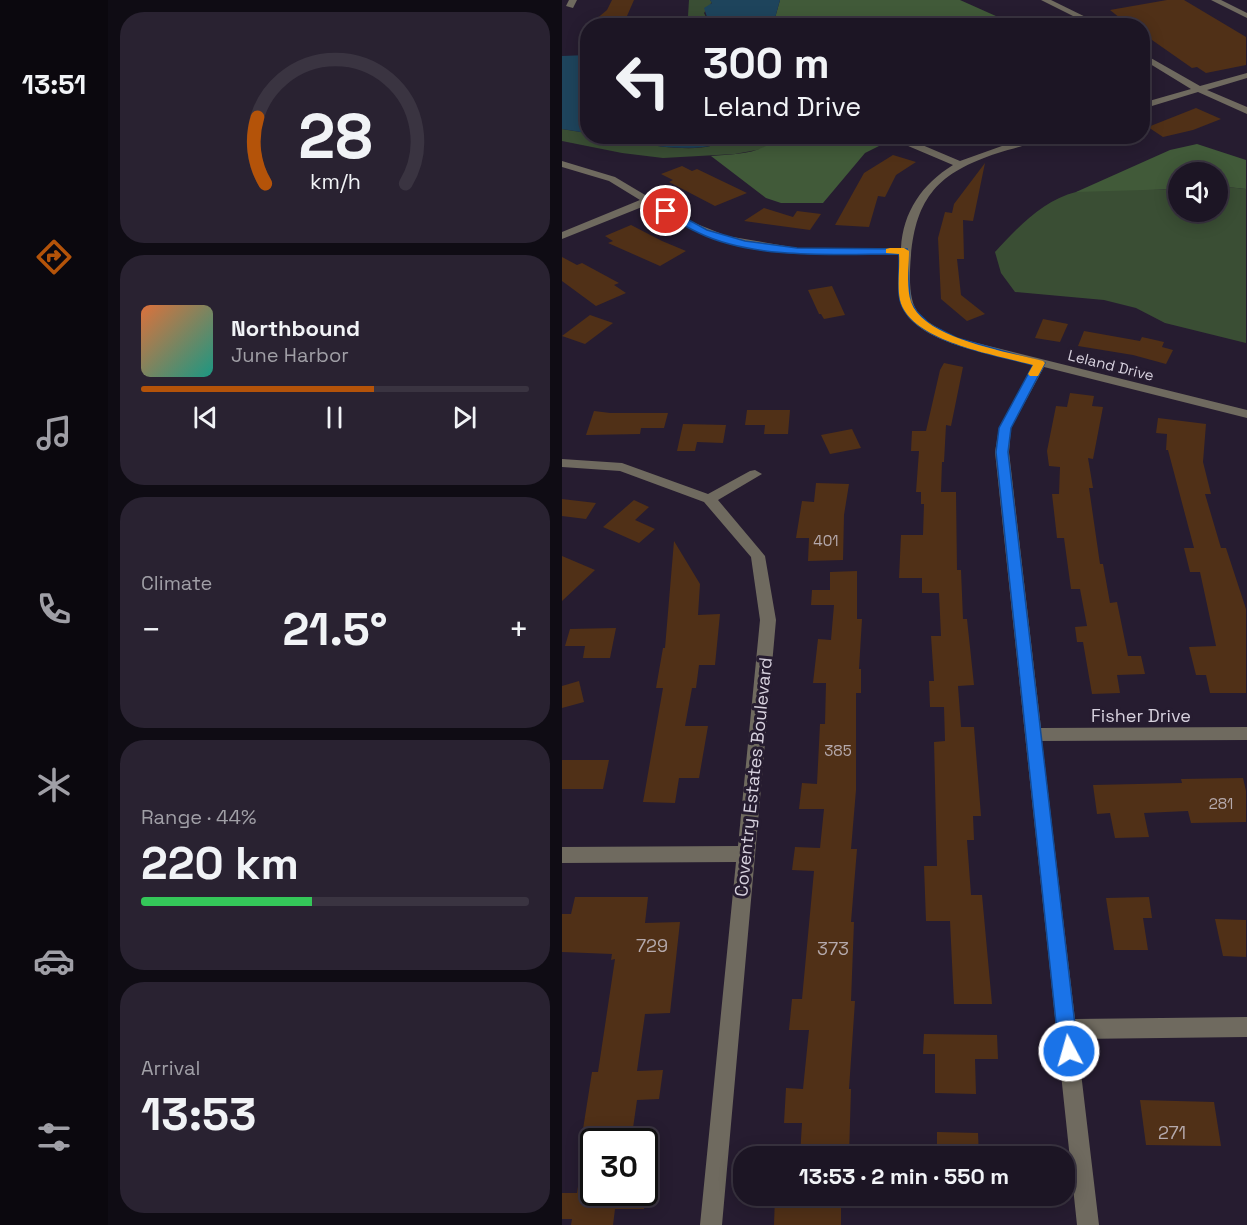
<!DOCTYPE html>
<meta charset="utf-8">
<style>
:root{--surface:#1c1524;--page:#292231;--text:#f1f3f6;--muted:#a09fa6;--line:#3a3441;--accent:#b45309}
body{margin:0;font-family:"Space Grotesk",sans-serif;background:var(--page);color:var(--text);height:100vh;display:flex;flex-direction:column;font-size:22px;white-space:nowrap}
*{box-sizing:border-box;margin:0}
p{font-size:20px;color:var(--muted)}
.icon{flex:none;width:33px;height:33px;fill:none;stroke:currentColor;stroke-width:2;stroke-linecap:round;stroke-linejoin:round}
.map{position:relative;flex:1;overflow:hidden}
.details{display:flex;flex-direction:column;gap:12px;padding:12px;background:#0f0c14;width:454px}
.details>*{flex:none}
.top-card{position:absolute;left:18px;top:18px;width:570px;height:126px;border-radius:24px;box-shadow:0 3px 15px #0003,0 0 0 2px var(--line);background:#1c1524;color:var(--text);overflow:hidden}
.controls{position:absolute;left:606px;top:162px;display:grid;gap:12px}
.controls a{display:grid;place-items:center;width:60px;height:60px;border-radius:50%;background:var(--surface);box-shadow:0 3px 15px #0003,0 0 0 2px var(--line);font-size:30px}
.speed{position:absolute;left:18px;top:1128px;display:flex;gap:12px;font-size:30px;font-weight:700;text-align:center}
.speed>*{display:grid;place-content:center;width:78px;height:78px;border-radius:50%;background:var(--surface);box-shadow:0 3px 15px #0003,0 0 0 2px var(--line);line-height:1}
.speed .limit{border:3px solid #111;border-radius:9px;background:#fff;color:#111}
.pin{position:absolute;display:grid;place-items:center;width:51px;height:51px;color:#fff;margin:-26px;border:3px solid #fff;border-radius:50%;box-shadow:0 2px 6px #0007}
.me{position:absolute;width:66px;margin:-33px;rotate:354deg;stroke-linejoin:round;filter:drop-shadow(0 0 4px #0008)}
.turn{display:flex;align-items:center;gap:21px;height:126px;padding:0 24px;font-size:27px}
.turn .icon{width:78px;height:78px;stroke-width:2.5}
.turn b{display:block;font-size:42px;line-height:51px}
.big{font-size:45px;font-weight:700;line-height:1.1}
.details .tile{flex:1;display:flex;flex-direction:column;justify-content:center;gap:9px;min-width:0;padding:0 21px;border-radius:24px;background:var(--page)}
.details .dial{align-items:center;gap:0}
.dial svg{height:156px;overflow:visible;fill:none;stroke:var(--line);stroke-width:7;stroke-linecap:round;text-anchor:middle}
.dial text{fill:var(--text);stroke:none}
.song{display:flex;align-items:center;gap:18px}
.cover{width:72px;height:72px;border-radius:9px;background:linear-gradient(135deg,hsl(20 70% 55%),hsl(170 70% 35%))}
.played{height:6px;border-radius:3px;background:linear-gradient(90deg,var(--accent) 60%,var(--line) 60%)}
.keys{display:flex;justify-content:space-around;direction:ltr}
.heat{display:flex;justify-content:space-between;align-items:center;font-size:33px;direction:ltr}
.charge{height:9px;border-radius:4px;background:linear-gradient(90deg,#34c759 44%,var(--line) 0)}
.trip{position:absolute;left:171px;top:1146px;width:342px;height:60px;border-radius:24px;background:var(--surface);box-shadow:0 3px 15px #0003,0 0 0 2px var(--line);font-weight:700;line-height:60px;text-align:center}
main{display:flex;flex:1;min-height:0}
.menu{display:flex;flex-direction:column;width:108px;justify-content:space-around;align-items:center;background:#0b080e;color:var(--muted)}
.menu .icon{width:42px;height:42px}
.menu .on{color:var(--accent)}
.menu b{font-size:27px;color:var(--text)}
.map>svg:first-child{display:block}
.green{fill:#3a4e34}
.forest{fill:#415a39}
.water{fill:#1e445c}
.building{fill:#503017}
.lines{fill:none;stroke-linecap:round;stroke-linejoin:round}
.minor{fill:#6f6a5f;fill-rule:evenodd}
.route{fill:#1a73e8;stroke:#114b97;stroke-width:1.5}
.slow{fill:#f59e0b}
.labels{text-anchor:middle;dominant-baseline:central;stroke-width:6;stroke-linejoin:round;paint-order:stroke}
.far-street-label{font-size:15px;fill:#d7d1de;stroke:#261c30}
.number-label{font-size:15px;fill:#b5a9ac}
.street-label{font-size:18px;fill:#d7d1de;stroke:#261c30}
.near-number-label{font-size:18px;fill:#b5a9ac}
</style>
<main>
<nav class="menu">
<b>13:51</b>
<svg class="icon on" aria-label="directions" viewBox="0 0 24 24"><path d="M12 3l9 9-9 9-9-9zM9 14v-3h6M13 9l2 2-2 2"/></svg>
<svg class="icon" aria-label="music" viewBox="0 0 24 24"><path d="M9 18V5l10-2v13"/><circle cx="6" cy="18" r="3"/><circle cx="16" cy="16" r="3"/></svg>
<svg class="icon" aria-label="phone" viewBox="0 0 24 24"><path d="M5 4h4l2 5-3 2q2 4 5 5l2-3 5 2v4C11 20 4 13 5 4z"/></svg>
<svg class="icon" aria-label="climate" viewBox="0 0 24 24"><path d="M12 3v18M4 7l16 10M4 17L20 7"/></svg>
<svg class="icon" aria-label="car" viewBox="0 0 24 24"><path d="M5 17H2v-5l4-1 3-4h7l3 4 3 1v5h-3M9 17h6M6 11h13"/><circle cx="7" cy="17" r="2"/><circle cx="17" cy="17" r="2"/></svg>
<svg class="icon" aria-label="filters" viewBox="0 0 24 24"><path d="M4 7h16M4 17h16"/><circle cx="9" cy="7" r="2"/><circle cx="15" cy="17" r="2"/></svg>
</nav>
<section class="details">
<div class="tile dial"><svg viewBox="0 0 100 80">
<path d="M14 69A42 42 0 1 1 86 69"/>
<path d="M14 69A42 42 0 0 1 10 35" stroke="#b45309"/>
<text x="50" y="56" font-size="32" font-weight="700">28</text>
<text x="50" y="72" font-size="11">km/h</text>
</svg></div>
<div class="tile">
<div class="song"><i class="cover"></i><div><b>Northbound</b><p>June Harbor</p></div></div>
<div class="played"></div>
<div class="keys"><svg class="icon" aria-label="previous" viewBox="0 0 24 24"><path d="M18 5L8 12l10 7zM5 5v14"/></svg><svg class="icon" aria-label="pause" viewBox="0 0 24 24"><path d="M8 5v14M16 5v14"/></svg><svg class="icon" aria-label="next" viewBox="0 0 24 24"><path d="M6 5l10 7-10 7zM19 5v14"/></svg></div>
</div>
<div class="tile"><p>Climate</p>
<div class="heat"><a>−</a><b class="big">21.5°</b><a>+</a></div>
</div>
<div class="tile"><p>Range · 44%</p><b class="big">220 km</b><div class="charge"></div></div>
<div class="tile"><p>Arrival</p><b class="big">13:53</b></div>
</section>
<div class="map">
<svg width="685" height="1225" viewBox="0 0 685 1225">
<rect width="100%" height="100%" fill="#261c30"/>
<g class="green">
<path d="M127 0H148L150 2 142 13 148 25H132L126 16Z"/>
<path d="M0 129 25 133 26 136C60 137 143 163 168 136L193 137 208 143 200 149 173 154 101 158 60 153 0 141Z"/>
<path d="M656 186 684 189V343L603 323 574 308 542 300 453 292 439 273 433 252C455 228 481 200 514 192 543 185 586 191 616 189V212H656Z"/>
</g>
<g class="forest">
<path d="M218 0H398L454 25 206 26 213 18Z"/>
<path d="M193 137H330L327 139 329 140 303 153 261 203H219L204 198 149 156C168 154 191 155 207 144Z"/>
<path d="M635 144 684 160V189L656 186V172H616V189L514 192 608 150Z"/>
</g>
<g class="water">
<path d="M148 0H218L213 18 206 25 148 26 142 8 150 3Z"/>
<path d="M25 55V133L0 129V56Z"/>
<path d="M41 137H168C148 158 69 143 41 137Z"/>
</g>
<g class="building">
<path d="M50 0H72L65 16 58 22 44 26H26L45 10Z"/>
<path d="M605 0H622L684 37V65L644 73 635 67 630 68 580 33V26H568L548 10Z"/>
<path d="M634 108 659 119 631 130 601 137 586 127Z"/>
<path d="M331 155 354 162 334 175 323 197 316 196 307 227 273 225 302 173Z"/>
<path d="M423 163 411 221 401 220 402 259H395L399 295 423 314 405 321 379 299 376 238 383 212 390 213 392 204Z"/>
<path d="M120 166 130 171 135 169 185 193 153 206 107 182 111 180 99 174Z"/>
<path d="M202 208 231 217 235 211 259 214 248 230 182 221Z"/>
<path d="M69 225 100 241 124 251 98 266 46 243 51 241 43 236Z"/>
<path d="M0 257 15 265 20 263 57 283 52 285 64 293 34 306 0 281Z"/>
<path d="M270 286 283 315 262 319 259 314H257L246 290Z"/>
<path d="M28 315 51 323 23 344 0 336Z"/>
<path d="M481 319 506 324 498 342 473 338Z"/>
<path d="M522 331 578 341 580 337 602 342 600 347 611 350 604 364 571 355 516 346Z"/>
<path d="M382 363 401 367 389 426 384 425 382 462H380L379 492H394L395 570H399L401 619H405L412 685 396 686 399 727H412L419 816H411L412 840H405L409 895H420L430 1004H392L388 921H364L362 866H375L372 742 383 741 382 707H368L367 681H372L369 636H379L377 593H360V578H337L339 535H361L362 504H359V492H354L357 451H349L350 431H364L378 370Z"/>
<path d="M508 393 532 396 530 406 541 407 531 459 526 458 531 488H527L538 564H541L548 603 555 602 566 656H579L583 674 555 675 558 693 530 694 521 642H515L513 627 525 626 518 589H509L502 538H495L490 494H497L498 467 487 466 485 451 494 406 505 407Z"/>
<path d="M185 410H228L226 434H202L203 425H183Z"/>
<path d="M32 411 48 413H106L102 428H79L78 434 24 435Z"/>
<path d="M596 418 644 424 641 462 649 494H643L659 548H664L684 609V693H648L644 675H634L627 647 654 646 638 572H628L622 548H632L606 450H604L605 434 594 433Z"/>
<path d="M121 424 164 425 161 443 135 442 133 451H115Z"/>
<path d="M290 429 299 448 268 454 259 435Z"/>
<path d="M254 483 287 484 282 515 281 560 246 561 247 538H234L240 501 252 502Z"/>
<path d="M0 499 34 503 24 519 0 516Z"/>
<path d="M72 500 87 507 73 520 93 529 77 543 41 527Z"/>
<path d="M112 541 138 584 136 615 158 614 153 665H137L134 688H130L123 726H146L137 778H117L113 803 81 802 101 688H94L101 648H103Z"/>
<path d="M0 556 33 570 0 601Z"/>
<path d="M295 571V619H300L297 669H299V693H294V790L289 849H295L289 922H292L289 1001H293L287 1089H289L287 1156H238L240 1123H222L224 1088 241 1089 247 1030H227L230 999H240L252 871 230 870 233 847 258 848 262 809H237L240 783 255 784 258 724H263L264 683H251L256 639 269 640 272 605H249L250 590H268V572Z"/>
<path d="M54 628 48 658H21L23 646H3L8 629Z"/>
<path d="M17 681 22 702 0 708V686Z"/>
<path d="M0 760H47L41 789H0Z"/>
<path d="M681 778 684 791V822L629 823 626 811 582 813 587 837 553 838 548 813 535 814 531 785 620 783 619 779Z"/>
<path d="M13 897H86L83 923 118 922 108 1013 83 1014 75 1071 101 1070 97 1099 75 1100 69 1142H19L30 1072H36L53 959 49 960 50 954 0 952V914H9Z"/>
<path d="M587 897 590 918H581L586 950H552L544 898Z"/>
<path d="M653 919 684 920V957L661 956Z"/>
<path d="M362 1034 435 1035 436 1059H413L414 1094 373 1093V1054H361Z"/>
<path d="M578 1100 652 1102 659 1146 584 1145Z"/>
<path d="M375 1132 416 1133 417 1156H375Z"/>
<path d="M22 1145 32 1146V1192H84L82 1209H53L51 1225H9L10 1219H0V1193H15Z"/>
<path d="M213 1196H279V1225H212Z"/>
</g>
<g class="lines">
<g class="minor">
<path d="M7 0H15L11 8 4 6Z"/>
<path d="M479 0H489L542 26H531Z"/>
<path d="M649 0H659L685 13V18Z"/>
<path d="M580 53 638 86 685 73V78L645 90 685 107V114L636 92 580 109V103L629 89 580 59Z"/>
<path d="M331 136H339L398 161 468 136H483C470 145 451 148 436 153 371 174 351 202 348 270 347 315 357 318 395 338L685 410V418L482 367 449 428 447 452 479 728 685 727V740L480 741 513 1019 685 1017V1037L515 1039 537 1225H515L433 452 437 428 472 364C435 355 349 344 338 301 334 287 338 269 338 254 282 254 214 258 160 241 133 233 109 219 85 205L0 239V232L78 200 47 181 0 167V161L53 177 125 220 165 236 235 248H339C341 212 360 184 391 165L332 140Z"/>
<path d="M0 459 60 463 146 494 188 471 193 470 200 474 156 500 203 556 214 620 160 1225H138L174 862 0 863V847L176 846 198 620 189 557 142 502 58 471 0 467Z"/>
</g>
</g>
<path class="route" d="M100 209H107L145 230 183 241 235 248 345 249 348 301 355 312 369 325 395 338 483 363 449 428 446 452 516 1051 513 1057 507 1060 500 1057 497 1051 434 452 437 428 471 365C436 355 348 342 338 300 335 286 338 268 337 254 276 254 193 260 137 233 124 227 112 220 100 213Z"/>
<path class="slow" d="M328 248H342L347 251C347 266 344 288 349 302 362 339 447 352 481 361L483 363 476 376H468L466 374 471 365C436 355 348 342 338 300 335 286 338 268 337 254L324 253V249Z"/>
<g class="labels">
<g class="far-street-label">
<text transform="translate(549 365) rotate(14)">Leland Drive</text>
</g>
<g class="number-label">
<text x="264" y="540">401</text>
<text x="276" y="750">385</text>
<text x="659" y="803">281</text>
</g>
<g class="street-label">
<text x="579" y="715">Fisher Drive</text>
<text transform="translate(191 777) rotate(-84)">Coventry Estates Boulevard</text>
</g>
<g class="near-number-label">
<text x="90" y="945">729</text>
<text x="271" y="948">373</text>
<text x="610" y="1132">271</text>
</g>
</g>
</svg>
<div class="controls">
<a><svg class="icon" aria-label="sound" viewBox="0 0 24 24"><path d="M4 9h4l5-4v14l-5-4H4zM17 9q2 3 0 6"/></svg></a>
</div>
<div class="speed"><div class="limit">30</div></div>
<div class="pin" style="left:104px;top:211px;background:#d93025"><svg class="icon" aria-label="arrive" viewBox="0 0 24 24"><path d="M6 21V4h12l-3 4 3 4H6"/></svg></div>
<svg class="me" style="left:507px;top:1051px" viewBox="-20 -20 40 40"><circle r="17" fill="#1a73e8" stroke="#fff" stroke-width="3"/><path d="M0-11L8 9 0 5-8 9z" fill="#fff"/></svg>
<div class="trip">13:53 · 2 min · 550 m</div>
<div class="top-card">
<div class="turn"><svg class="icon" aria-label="left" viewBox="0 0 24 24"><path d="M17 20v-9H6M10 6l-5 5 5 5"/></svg><div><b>300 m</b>Leland Drive</div></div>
</div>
</div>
</main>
